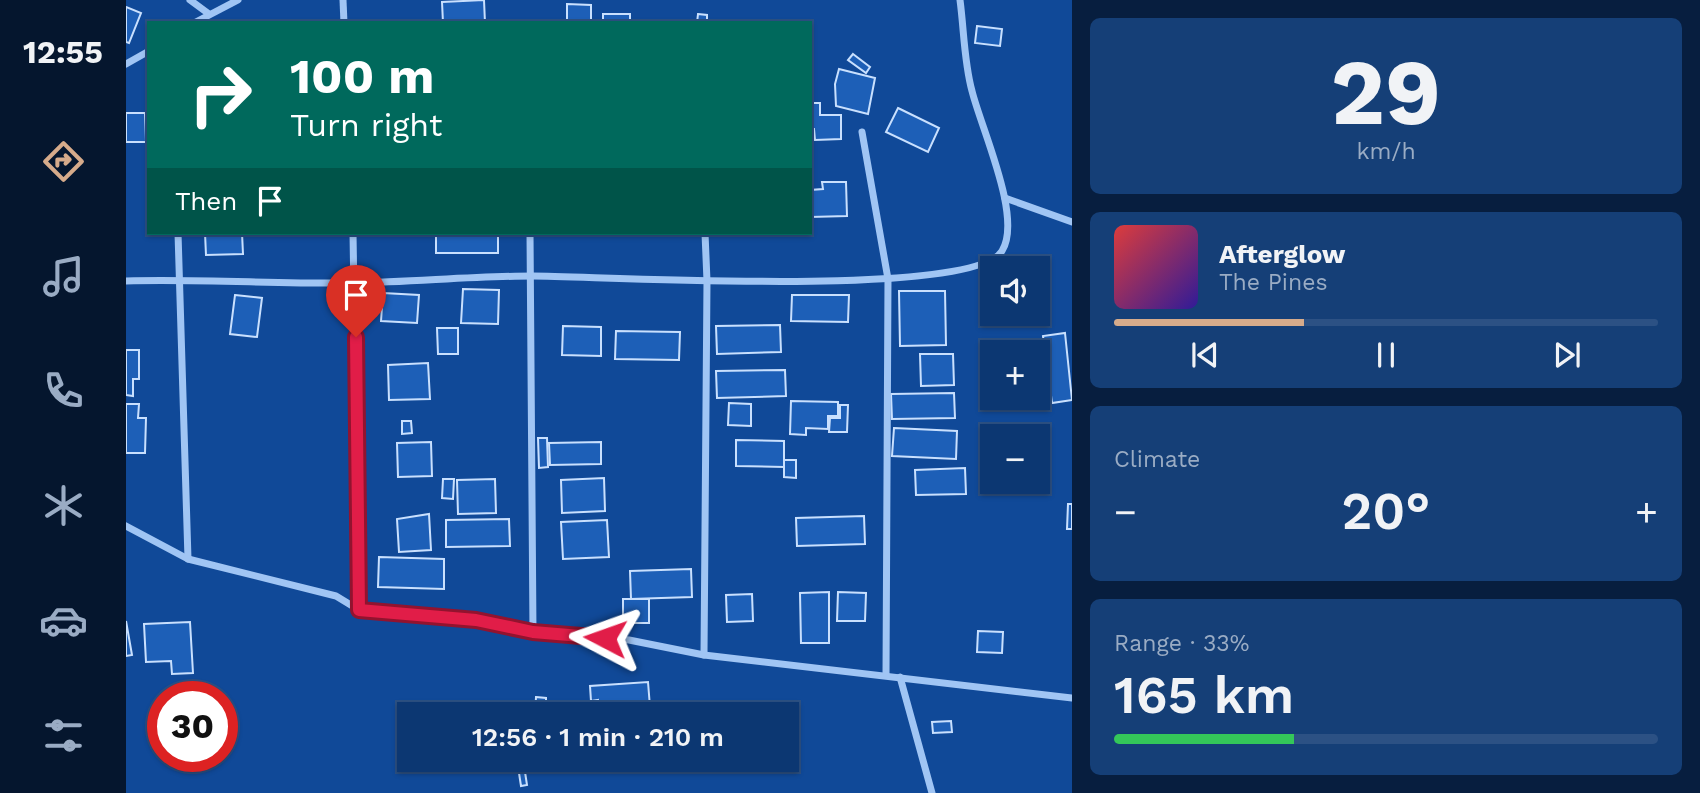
<!DOCTYPE html>
<meta charset="utf-8">
<style>
:root{--surface:#0c3772;--page:#153f77;--text:#f1f3f6;--muted:#9aacc4;--line:#2c5184;--accent:#d6ab8b}
body{margin:0;font-family:"Work Sans",sans-serif;background:var(--page);color:var(--text);height:100vh;display:flex;flex-direction:column;font-size:26px;white-space:nowrap}
*{box-sizing:border-box;margin:0}
p{font-size:23px;color:var(--muted)}
.icon{flex:none;width:38px;height:38px;fill:none;stroke:currentColor;stroke-width:2;stroke-linecap:round;stroke-linejoin:round}
.map{position:relative;flex:1;overflow:hidden}
.details{display:flex;flex-direction:column;gap:18px;padding:18px;background:#071e3f;width:628px}
.details>*{flex:none}
.guide{position:absolute;left:21px;top:21px;width:665px;height:214px;border-radius:0px;box-shadow:0 2px 5px #0004,0 0 0 2px var(--line);background:#00695c;color:#fff;overflow:hidden}
.controls{position:absolute;left:854px;top:256px;display:grid;gap:14px}
.controls a{display:grid;place-items:center;width:70px;height:70px;border-radius:0px;background:var(--surface);box-shadow:0 2px 5px #0004,0 0 0 2px var(--line);font-size:35px}
.speed{position:absolute;left:21px;top:681px;display:flex;gap:14px;font-size:35px;font-weight:700;text-align:center}
.speed>*{display:grid;place-content:center;width:91px;height:91px;border-radius:50%;background:var(--surface);box-shadow:0 2px 5px #0004,0 0 0 2px var(--line);line-height:1}
.speed .limit{border:10px solid #d22;background:#fff;color:#111}
.pin{position:absolute;display:grid;place-items:center;width:60px;height:60px;color:#fff;margin:-72px -30px;border-radius:50% 50% 50% 0;rotate:-45deg;box-shadow:0 0 7px #0007}
.pin .icon{rotate:45deg}
.me{position:absolute;width:77px;margin:-38px;rotate:274deg;stroke-linejoin:round;filter:drop-shadow(0 0 5px #0008)}
.turn{display:flex;align-items:center;gap:24px;height:147px;padding:0 28px;font-size:32px}
.turn .icon{width:91px;height:91px;stroke-width:2.5}
.turn b{display:block;font-size:49px;line-height:60px}
.then{display:flex;align-items:center;height:66px;padding:0 28px;background:#0003;gap:14px;font-size:26px}
.big{font-size:52px;font-weight:600;line-height:1.1}
.details .widget{flex:1;display:flex;flex-direction:column;justify-content:center;gap:10px;min-width:0;padding:0 24px;border-radius:10px;background:var(--page)}
.details .dial{align-items:center;gap:0}
.dial b{font-size:91px;line-height:1}
.song{display:flex;align-items:center;gap:21px}
.cover{width:84px;height:84px;border-radius:10px;background:linear-gradient(135deg,hsl(0 70% 55%),hsl(250 70% 35%))}
.played{height:7px;border-radius:4px;background:linear-gradient(90deg,var(--accent) 35%,var(--line) 35%)}
.keys{display:flex;justify-content:space-around;direction:ltr}
.heat{display:flex;justify-content:space-between;align-items:center;font-size:38px;direction:ltr}
.charge{height:10px;border-radius:5px;background:linear-gradient(90deg,#34c759 33%,var(--line) 0)}
.trip{position:absolute;left:271px;top:702px;width:402px;height:70px;border-radius:0px;background:var(--surface);box-shadow:0 2px 5px #0004,0 0 0 2px var(--line);font-weight:600;line-height:70px;text-align:center}
main{display:flex;flex:1;min-height:0}
.tabs{display:flex;flex-direction:column;width:126px;justify-content:space-around;align-items:center;background:#05162e;color:var(--muted)}
.tabs .icon{width:49px;height:49px}
.tabs .active{color:var(--accent)}
.tabs b{font-size:32px;color:var(--text)}
.map>svg:first-child{display:block}
.building{fill:#1d5fb7;stroke:#c9e0fe;stroke-width:2}
.lines{fill:none;stroke-linecap:round;stroke-linejoin:round}
.street{stroke:#a0c5f4;stroke-width:7}
.route-casing{stroke:#92132f;stroke-width:18}
.route{stroke:#e11d48;stroke-width:12}
</style>
<main>
<nav class="tabs">
<b>12:55</b>
<svg class="icon active" aria-label="directions" viewBox="0 0 24 24"><path d="M12 3l9 9-9 9-9-9zM9 14v-3h6M13 9l2 2-2 2"/></svg>
<svg class="icon" aria-label="music" viewBox="0 0 24 24"><path d="M9 18V5l10-2v13"/><circle cx="6" cy="18" r="3"/><circle cx="16" cy="16" r="3"/></svg>
<svg class="icon" aria-label="phone" viewBox="0 0 24 24"><path d="M5 4h4l2 5-3 2q2 4 5 5l2-3 5 2v4C11 20 4 13 5 4z"/></svg>
<svg class="icon" aria-label="climate" viewBox="0 0 24 24"><path d="M12 3v18M4 7l16 10M4 17L20 7"/></svg>
<svg class="icon" aria-label="car" viewBox="0 0 24 24"><path d="M5 17H2v-5l4-1 3-4h7l3 4 3 1v5h-3M9 17h6M6 11h13"/><circle cx="7" cy="17" r="2"/><circle cx="17" cy="17" r="2"/></svg>
<svg class="icon" aria-label="filters" viewBox="0 0 24 24"><path d="M4 7h16M4 17h16"/><circle cx="9" cy="7" r="2"/><circle cx="15" cy="17" r="2"/></svg>
</nav>
<div class="map">
<svg width="946" height="793" viewBox="0 0 946 793">
<rect width="100%" height="100%" fill="#104998"/>
<g class="building">
<path d="M358 0 359 23H317L316 2Z"/>
<path d="M441 4 465 5V23H441Z"/>
<path d="M0 7 15 13 3 43 0 42Z"/>
<rect x="477" y="14" width="27" height="9"/>
<path d="M572 14 581 15V23H571Z"/>
<path d="M851 26 876 29 874 46 849 43Z"/>
<path d="M727 54 744 67 740 73 722 60Z"/>
<path d="M713 69 749 78 742 114 710 106 709 84Z"/>
<path d="M684 103H694V115H715V139L689 140 688 129H684Z"/>
<path d="M772 108 813 128 802 152 760 132Z"/>
<path d="M0 113H19L20 142H0Z"/>
<path d="M696 182H720L721 216 684 217V190L697 189Z"/>
<path d="M79 233H116L117 254 80 255Z"/>
<rect x="310" y="233" width="62" height="20"/>
<path d="M337 289 373 290 372 324 335 323Z"/>
<path d="M773 291H819L820 345 774 346Z"/>
<path d="M257 293 293 295 291 323 255 321Z"/>
<path d="M109 295 136 298 131 337 104 334Z"/>
<path d="M666 295H723L722 322 665 321Z"/>
<path d="M654 325 655 352 591 354 590 326Z"/>
<path d="M437 326 475 327V356L436 355Z"/>
<path d="M311 328H332V354H312Z"/>
<path d="M490 331 554 332 553 360 489 359Z"/>
<path d="M939 333 946 400 926 403 917 336Z"/>
<path d="M0 350H13V379H7V396L0 395Z"/>
<path d="M794 354H827L828 385 795 386Z"/>
<path d="M302 363 304 399 263 400 262 365Z"/>
<path d="M659 370 660 396 591 398 590 371Z"/>
<path d="M828 393 829 418 766 419 765 394Z"/>
<path d="M665 401 712 402V416H702V429L680 428V435L664 434Z"/>
<path d="M603 403 625 404V426L602 425Z"/>
<path d="M0 404H13L12 418H20L19 453H0Z"/>
<path d="M714 405H722L721 432H703L704 418H714Z"/>
<path d="M276 421H285L286 433 276 434Z"/>
<path d="M768 428 831 431 830 459 766 456Z"/>
<path d="M412 438H421L422 467 413 468Z"/>
<path d="M610 440 658 441V467L610 466Z"/>
<path d="M305 442 306 476 272 477 271 443Z"/>
<path d="M475 442V464L424 465 423 443Z"/>
<path d="M658 460H670V478L658 477Z"/>
<path d="M839 468 840 494 790 495 789 470Z"/>
<path d="M478 478 479 511 436 513 435 480Z"/>
<path d="M317 479H328L327 499 316 498Z"/>
<path d="M369 479 370 513 332 514 331 480Z"/>
<path d="M942 504H946V529H941Z"/>
<path d="M303 514 305 550 273 552 271 519Z"/>
<path d="M738 516 739 544 671 546 670 518Z"/>
<path d="M383 519 384 546 320 547V520Z"/>
<path d="M481 520 483 557 437 559 435 522Z"/>
<path d="M253 557 318 559V589L252 587Z"/>
<path d="M565 569 566 597 505 599 504 571Z"/>
<path d="M703 592V643H675L674 593Z"/>
<path d="M712 592 740 593 739 621H711Z"/>
<path d="M626 594 627 621 601 622 600 595Z"/>
<rect x="497" y="599" width="26" height="24"/>
<path d="M0 621 6 655 0 656Z"/>
<path d="M64 622 67 673 46 674 45 661 20 662 18 624Z"/>
<path d="M852 631 877 632 876 653 851 652Z"/>
<path d="M522 682 524 707 512 708V714H473L472 700 465 701 464 686Z"/>
<path d="M410 697 420 698V714H388H409Z"/>
<path d="M620 703V714H563V704Z"/>
<path d="M825 721 826 732 807 733 806 722Z"/>
<path d="M470 760H510V762L471 765Z"/>
<path d="M399 772 401 785 395 786 393 773Z"/>
</g>
<g class="lines">
<g class="street">
<path d="M64 0 83 14"/>
<path d="M217 0 218 23"/>
<path d="M68 23 112 0"/>
<path d="M0 64 23 51"/>
<path d="M736 132 762 279 760 675"/>
<path d="M879 198 946 222"/>
<path d="M52 233 62 559"/>
<path d="M227 233 233 610"/>
<path d="M404 233 407 632"/>
<path d="M0 281C77 279 153 284 229 283 288 282 348 276 407 276 476 276 846 299 876 251 897 218 855 128 846 91 838 62 838 30 834 0"/>
<path d="M0 526 62 559 210 596 233 610 350 620 407 632 503 640 578 655 946 698"/>
<path d="M578 655 581 281 579 233"/>
<path d="M774 677 806 793"/>
</g>
</g>
<g class="lines">
<g class="route-casing">
<path id="route" d="M230 337 233 610 350 620 407 632 479 638"/>
</g>
<use href="#route" class="route"/>
</g>
</svg>
<div class="controls">
<a><svg class="icon" aria-label="sound" viewBox="0 0 24 24"><path d="M4 9h4l5-4v14l-5-4H4zM17 9q2 3 0 6"/></svg></a>
<a>+</a>
<a>−</a>
</div>
<div class="speed"><div class="limit">30</div></div>
<div class="pin" style="left:230px;top:337px;background:#d93025"><svg class="icon" aria-label="arrive" viewBox="0 0 24 24"><path d="M6 21V4h12l-3 4 3 4H6"/></svg></div>
<svg class="me" style="left:479px;top:638px" viewBox="-20 -20 40 40"><path d="M0-17L14 15 0 8-14 15z" fill="#e11d48" stroke="#fff" stroke-width="4"/></svg>
<div class="trip">12:56 · 1 min · 210 m</div>
<div class="guide">
<div class="turn"><svg class="icon" aria-label="right" viewBox="0 0 24 24"><path d="M7 20v-9h11M14 6l5 5-5 5"/></svg><div><b>100 m</b>Turn right</div></div>
<div class="then">Then<svg class="icon" aria-label="arrive" viewBox="0 0 24 24"><path d="M6 21V4h12l-3 4 3 4H6"/></svg></div>
</div>
</div>
<section class="details">
<div class="widget dial"><b>29</b><p>km/h</p></div>
<div class="widget">
<div class="song"><i class="cover"></i><div><b>Afterglow</b><p>The Pines</p></div></div>
<div class="played"></div>
<div class="keys"><svg class="icon" aria-label="previous" viewBox="0 0 24 24"><path d="M18 5L8 12l10 7zM5 5v14"/></svg><svg class="icon" aria-label="pause" viewBox="0 0 24 24"><path d="M8 5v14M16 5v14"/></svg><svg class="icon" aria-label="next" viewBox="0 0 24 24"><path d="M6 5l10 7-10 7zM19 5v14"/></svg></div>
</div>
<div class="widget"><p>Climate</p>
<div class="heat"><a>−</a><b class="big">20°</b><a>+</a></div>
</div>
<div class="widget"><p>Range · 33%</p><b class="big">165 km</b><div class="charge"></div></div>
</section>
</main>
